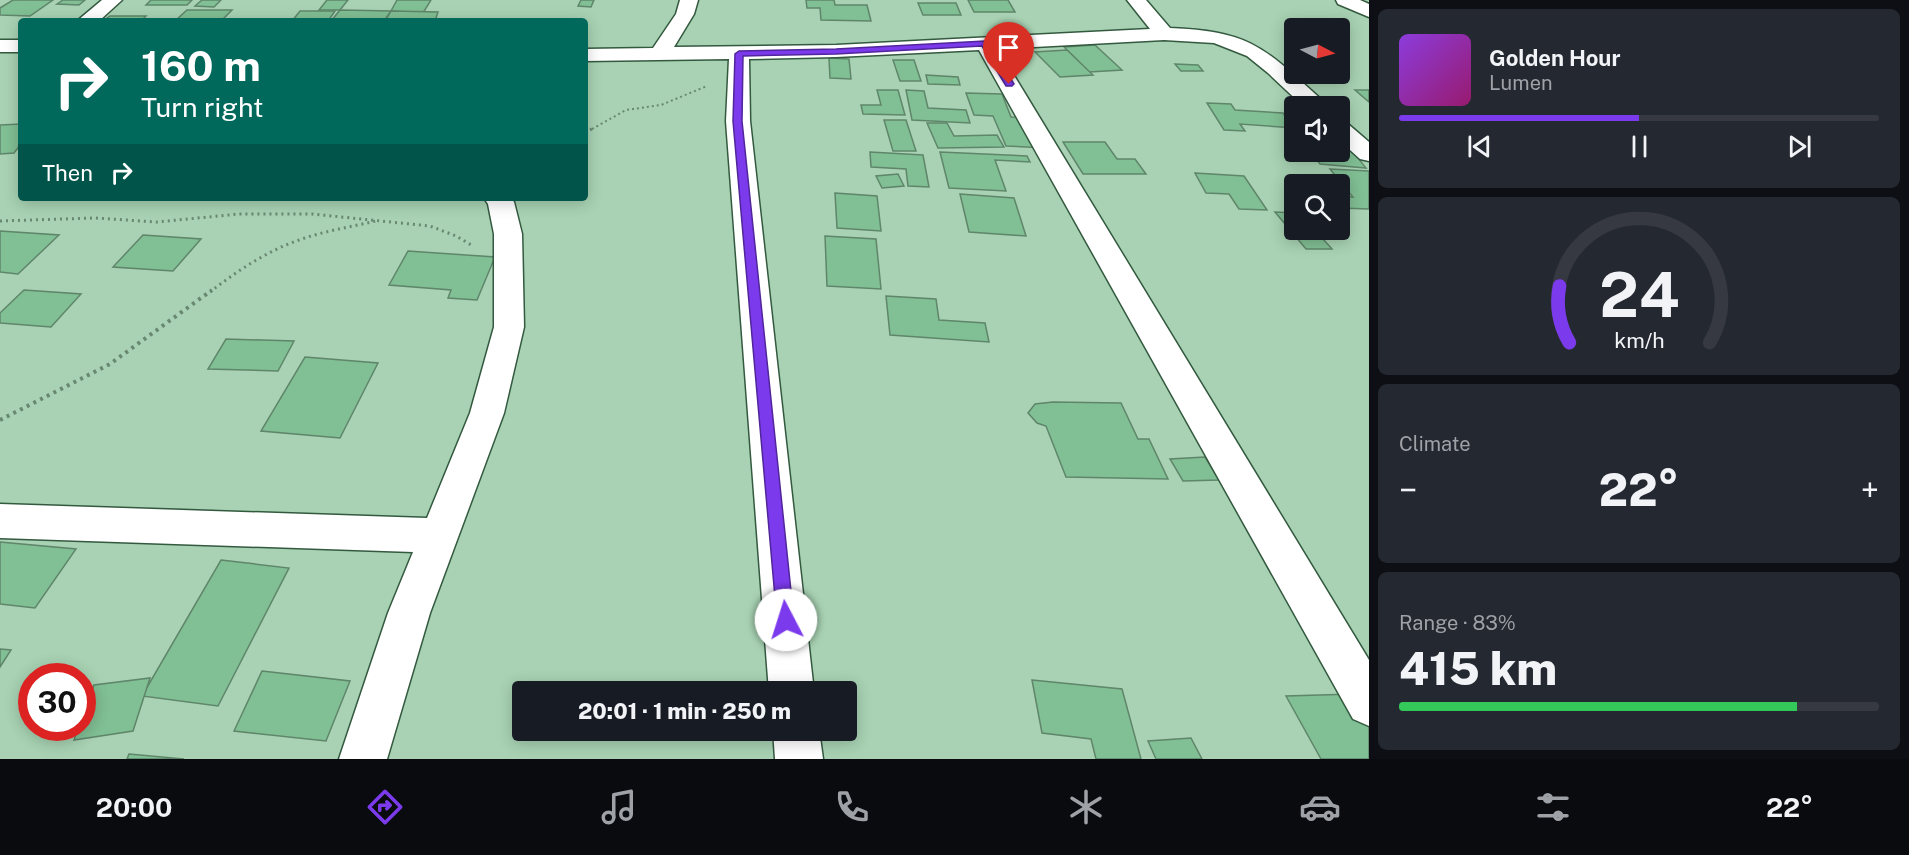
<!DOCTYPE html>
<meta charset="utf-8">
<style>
:root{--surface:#171b24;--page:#242831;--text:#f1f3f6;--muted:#9ea1a6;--line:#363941;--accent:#7c3aed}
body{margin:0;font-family:"Public Sans",sans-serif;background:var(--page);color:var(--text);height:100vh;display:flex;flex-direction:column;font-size:22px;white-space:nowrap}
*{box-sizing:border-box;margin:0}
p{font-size:20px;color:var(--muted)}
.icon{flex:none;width:33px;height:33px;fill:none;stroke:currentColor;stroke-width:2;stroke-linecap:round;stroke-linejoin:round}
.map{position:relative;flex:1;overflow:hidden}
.panel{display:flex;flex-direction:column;gap:9px;padding:9px;background:#0d0f14;width:540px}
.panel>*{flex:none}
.hud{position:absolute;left:18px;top:18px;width:570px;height:183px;border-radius:6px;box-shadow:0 3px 15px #0003;background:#00695c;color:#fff;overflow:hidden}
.needle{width:39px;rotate:96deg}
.buttons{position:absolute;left:1284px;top:18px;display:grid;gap:12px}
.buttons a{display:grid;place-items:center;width:66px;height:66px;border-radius:6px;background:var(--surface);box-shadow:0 3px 15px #0003;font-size:30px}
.speed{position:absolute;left:18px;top:663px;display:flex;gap:12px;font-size:30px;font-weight:700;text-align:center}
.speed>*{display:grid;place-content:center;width:78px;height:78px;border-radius:50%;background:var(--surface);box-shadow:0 3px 15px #0003;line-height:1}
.speed .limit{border:9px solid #d22;background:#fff;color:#111}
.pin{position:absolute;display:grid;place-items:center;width:51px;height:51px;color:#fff;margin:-62px -26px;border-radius:50% 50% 50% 0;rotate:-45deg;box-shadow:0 0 6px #0007}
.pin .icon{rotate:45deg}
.me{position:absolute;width:66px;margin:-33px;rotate:355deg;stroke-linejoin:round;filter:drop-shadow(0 0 4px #0008)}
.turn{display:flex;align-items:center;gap:21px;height:126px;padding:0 24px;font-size:27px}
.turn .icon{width:78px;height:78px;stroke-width:2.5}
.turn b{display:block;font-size:42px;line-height:51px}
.then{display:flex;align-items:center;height:57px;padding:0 24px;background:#0003;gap:12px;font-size:22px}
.big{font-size:45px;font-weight:800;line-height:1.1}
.panel .card{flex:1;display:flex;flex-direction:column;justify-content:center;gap:9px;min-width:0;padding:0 21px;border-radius:9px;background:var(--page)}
.panel .dial{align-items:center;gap:0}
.dial svg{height:156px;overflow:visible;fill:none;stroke:var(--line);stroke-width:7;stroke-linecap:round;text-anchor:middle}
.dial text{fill:var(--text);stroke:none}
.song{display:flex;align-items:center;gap:18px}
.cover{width:72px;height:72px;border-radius:9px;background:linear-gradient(135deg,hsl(270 70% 55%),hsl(320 70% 35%))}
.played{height:6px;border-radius:3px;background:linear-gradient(90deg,var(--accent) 50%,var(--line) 50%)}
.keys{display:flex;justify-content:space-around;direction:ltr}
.heat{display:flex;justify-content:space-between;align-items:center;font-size:33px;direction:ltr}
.charge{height:9px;border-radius:4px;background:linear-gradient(90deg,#34c759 83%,var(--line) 0)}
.trip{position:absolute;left:512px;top:681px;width:345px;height:60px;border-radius:6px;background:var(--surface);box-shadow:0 3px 15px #0003;font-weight:800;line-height:60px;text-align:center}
.tab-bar{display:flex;height:96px;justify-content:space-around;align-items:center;background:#090b0e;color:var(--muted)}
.tab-bar .icon{width:42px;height:42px}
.tab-bar .selected{color:var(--accent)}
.tab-bar b{font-size:27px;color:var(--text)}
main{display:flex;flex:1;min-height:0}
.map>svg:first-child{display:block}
.building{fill:#81bf94;stroke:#5f866a;stroke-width:1.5}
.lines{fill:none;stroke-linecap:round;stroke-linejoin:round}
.minor-casing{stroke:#33593f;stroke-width:3}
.path-far2{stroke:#698871;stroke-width:2;stroke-dasharray:2 3;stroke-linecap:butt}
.path-far1{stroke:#698871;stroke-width:3;stroke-dasharray:2 4;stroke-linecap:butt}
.path{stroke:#698871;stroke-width:4;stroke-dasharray:3 4.5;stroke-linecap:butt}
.minor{fill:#fff;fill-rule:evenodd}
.route{fill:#7c3aed;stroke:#51269a;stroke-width:1.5}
</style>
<main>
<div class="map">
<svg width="1369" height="759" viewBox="0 0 1369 759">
<rect width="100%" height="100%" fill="#a8d2b3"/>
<g class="building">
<path d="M13 0H53L30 16 0 15V8Z"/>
<path d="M63 0H85L79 5 57 4Z"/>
<path d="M151 0H192L187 5H146Z"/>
<path d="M202 0H221L214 7 195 6Z"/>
<path d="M327 0H348L340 10H319Z"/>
<path d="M397 0H431L423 13 391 11Z"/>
<path d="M581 0H594L591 7 578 6Z"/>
<path d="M806 0H834L835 5H867L871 21 821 20 820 8H807Z"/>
<path d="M968 0H1008L1015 12H974Z"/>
<path d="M918 3H956L961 15H923Z"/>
<path d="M187 10H232L221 21H175Z"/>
<path d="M340 10 391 11 384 21H331Z"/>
<path d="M300 11H335L328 21H292Z"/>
<path d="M391 11 438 12 435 21H385Z"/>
<path d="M110 16H146L141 21H103Z"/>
<path d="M1095 45 1122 70 1089 72 1064 47Z"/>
<path d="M1067 50 1093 75 1060 77 1035 52Z"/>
<path d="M829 58 849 59 851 79 830 78Z"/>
<path d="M893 60H914L921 81H900Z"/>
<path d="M1175 64 1198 65 1203 71H1181Z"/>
<path d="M926 75 958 77 960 85 928 84Z"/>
<path d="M877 90H898L905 115 863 114 861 105H881Z"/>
<path d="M906 90 924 91 928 108 966 110 970 123 912 120Z"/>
<path d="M1355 90H1369V102Z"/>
<path d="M966 93 1002 94 1011 117 1032 118 1046 148 1006 146 993 116 974 115Z"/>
<path d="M1207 103 1231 104 1235 110 1283 113 1294 128 1240 124 1245 131 1224 130Z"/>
<path d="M884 120H906L916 151H893Z"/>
<path d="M927 123H947L954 136 997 135 1004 147 938 148Z"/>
<path d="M21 124V144L14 153 0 154V125Z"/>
<path d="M1340 138H1342L1366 168 1320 164 1311 152H1340Z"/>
<path d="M1063 142H1105L1117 159H1135L1146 174H1083Z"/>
<path d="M870 152 923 155 929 187 908 186 906 169 871 167Z"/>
<path d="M940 152 1027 156 1030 162 995 160 1006 191 949 188Z"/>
<path d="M1330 169 1369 171V209L1340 208V196L1353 197Z"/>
<path d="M1195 173 1244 176 1267 210 1239 209 1229 194 1206 193Z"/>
<path d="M898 174 904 186 882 188 876 176Z"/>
<path d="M835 193 877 196 881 231 837 228Z"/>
<path d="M960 194 1014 198 1026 236 969 232Z"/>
<path d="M1275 212 1294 213V230H1315L1332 249H1306Z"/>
<path d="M0 231 59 235 18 274 0 272Z"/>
<path d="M143 235 201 239 173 271 113 267Z"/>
<path d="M825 236 876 239 881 289 827 286Z"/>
<path d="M408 251 495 257 477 300 448 298 451 290 389 285Z"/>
<path d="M24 290 81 294 51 327 0 323V313Z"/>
<path d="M886 296 936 299 939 320 985 323 989 342 890 335Z"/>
<path d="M226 339 294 341 278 371 208 369Z"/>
<path d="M305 357 378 363 340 438 261 431Z"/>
<path d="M1053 402 1121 403 1138 439H1149L1168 479 1066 477 1046 426 1037 423 1028 413 1035 404Z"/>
<path d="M1205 457 1219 480 1183 481 1170 459Z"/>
<path d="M0 542 76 549 35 608 0 604Z"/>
<path d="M221 560 289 568 218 706 142 696Z"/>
<path d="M0 649 11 650 0 667Z"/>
<path d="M262 671 350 681 326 741 234 731Z"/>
<path d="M150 678 133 731 74 740 78 728H82V716L94 685Z"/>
<path d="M1032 680 1122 689 1141 759H1096L1091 739 1042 733Z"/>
<path d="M1354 694 1369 718V759H1321L1286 696Z"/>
<path d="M1191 738 1202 759H1156L1148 741Z"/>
<path d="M129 754 184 759H127Z"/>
</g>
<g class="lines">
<g class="minor-casing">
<g id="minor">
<path d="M102 0H122L99 21H77Z"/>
<path d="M680 0H698L694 14 674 47 836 45 1150 29 1127 0H1146L1170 28C1252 31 1265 49 1323 101L1326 106H1303L1268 73 1247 56 1214 43 1164 40 998 49 1369 660V726L1353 719 979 50 836 57 749 59 750 121 814 692H769L726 121 729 59 585 61V49L653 48 676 14Z"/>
<path d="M1336 0H1360L1369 4V17L1338 4Z"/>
<rect x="0" y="40" width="21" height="12"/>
<path d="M1340 122 1348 124 1369 142V161L1360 159 1340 141Z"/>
<path d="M484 198H511L514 202 522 234 524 327 504 413 430 613 387 759H339L388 613 413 552 0 538V504L427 518 470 413 494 327V234L488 204Z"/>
<path d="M773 730H819L823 759H775Z"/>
</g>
</g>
<path class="path-far2" d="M592 129 626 110 661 105 707 86"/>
<g class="path-far1">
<path d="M585 133 595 127"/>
<path d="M0 221 95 218 157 222 239 214H312L430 226 456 236 473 246"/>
<path d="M210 292C237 271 267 251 299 240 324 231 350 227 376 221"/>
</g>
<path class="path" d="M0 420 110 364 212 290"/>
<use href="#minor" class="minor"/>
</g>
<path class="route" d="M985 41 989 43 1014 84 1012 86H1006L982 46 836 54 743 56 742 121 794 620 792 626 786 629 779 626 777 620 733 121 735 54 739 51 836 49Z"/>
</svg>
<div class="buttons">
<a><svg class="needle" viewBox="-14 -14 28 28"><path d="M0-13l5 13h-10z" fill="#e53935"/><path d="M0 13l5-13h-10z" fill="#9ea1a6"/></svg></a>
<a><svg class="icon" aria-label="sound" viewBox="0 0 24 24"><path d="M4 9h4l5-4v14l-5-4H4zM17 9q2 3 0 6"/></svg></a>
<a><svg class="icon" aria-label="search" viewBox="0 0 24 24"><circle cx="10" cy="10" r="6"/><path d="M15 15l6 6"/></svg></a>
</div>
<div class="speed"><div class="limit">30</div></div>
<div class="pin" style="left:1009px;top:84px;background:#d93025"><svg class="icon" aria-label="arrive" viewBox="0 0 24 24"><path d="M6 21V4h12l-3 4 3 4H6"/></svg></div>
<svg class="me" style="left:786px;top:620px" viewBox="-20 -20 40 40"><circle r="19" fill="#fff"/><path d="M0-13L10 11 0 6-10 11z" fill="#7c3aed"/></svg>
<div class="trip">20:01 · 1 min · 250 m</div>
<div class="hud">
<div class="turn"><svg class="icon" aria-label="right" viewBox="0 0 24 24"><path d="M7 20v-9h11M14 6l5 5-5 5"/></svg><div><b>160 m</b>Turn right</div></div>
<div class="then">Then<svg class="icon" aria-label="right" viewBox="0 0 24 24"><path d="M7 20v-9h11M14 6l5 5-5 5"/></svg></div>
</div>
</div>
<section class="panel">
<div class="card">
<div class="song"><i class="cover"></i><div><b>Golden Hour</b><p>Lumen</p></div></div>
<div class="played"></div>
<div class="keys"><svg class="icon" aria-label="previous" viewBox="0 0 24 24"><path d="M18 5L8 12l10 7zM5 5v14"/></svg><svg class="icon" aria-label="pause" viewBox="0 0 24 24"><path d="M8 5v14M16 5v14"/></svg><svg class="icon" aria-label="next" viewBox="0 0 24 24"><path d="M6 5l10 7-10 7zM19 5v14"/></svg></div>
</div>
<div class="card dial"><svg viewBox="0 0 100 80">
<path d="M14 69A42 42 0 1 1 86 69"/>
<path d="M14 69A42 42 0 0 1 9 40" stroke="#7c3aed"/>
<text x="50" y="56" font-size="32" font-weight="700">24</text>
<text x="50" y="72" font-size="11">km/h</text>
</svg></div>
<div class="card"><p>Climate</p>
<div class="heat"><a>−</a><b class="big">22°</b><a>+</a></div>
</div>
<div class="card"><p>Range · 83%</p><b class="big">415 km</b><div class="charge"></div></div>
</section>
</main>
<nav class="tab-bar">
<b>20:00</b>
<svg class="icon selected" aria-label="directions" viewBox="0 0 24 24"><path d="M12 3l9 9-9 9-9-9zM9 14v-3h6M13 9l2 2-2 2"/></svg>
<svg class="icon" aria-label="music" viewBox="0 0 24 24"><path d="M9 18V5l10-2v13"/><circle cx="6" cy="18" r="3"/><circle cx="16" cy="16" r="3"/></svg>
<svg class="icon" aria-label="phone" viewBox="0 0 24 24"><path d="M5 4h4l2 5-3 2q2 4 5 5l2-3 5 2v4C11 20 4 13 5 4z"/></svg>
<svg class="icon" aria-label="climate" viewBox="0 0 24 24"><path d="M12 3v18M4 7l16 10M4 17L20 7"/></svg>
<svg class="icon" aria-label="car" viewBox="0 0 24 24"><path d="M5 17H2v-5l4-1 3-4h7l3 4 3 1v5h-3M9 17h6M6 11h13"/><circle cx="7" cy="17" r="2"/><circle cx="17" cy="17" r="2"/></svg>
<svg class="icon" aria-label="filters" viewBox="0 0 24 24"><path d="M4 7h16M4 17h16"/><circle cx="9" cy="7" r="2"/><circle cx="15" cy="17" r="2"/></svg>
<b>22°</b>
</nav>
